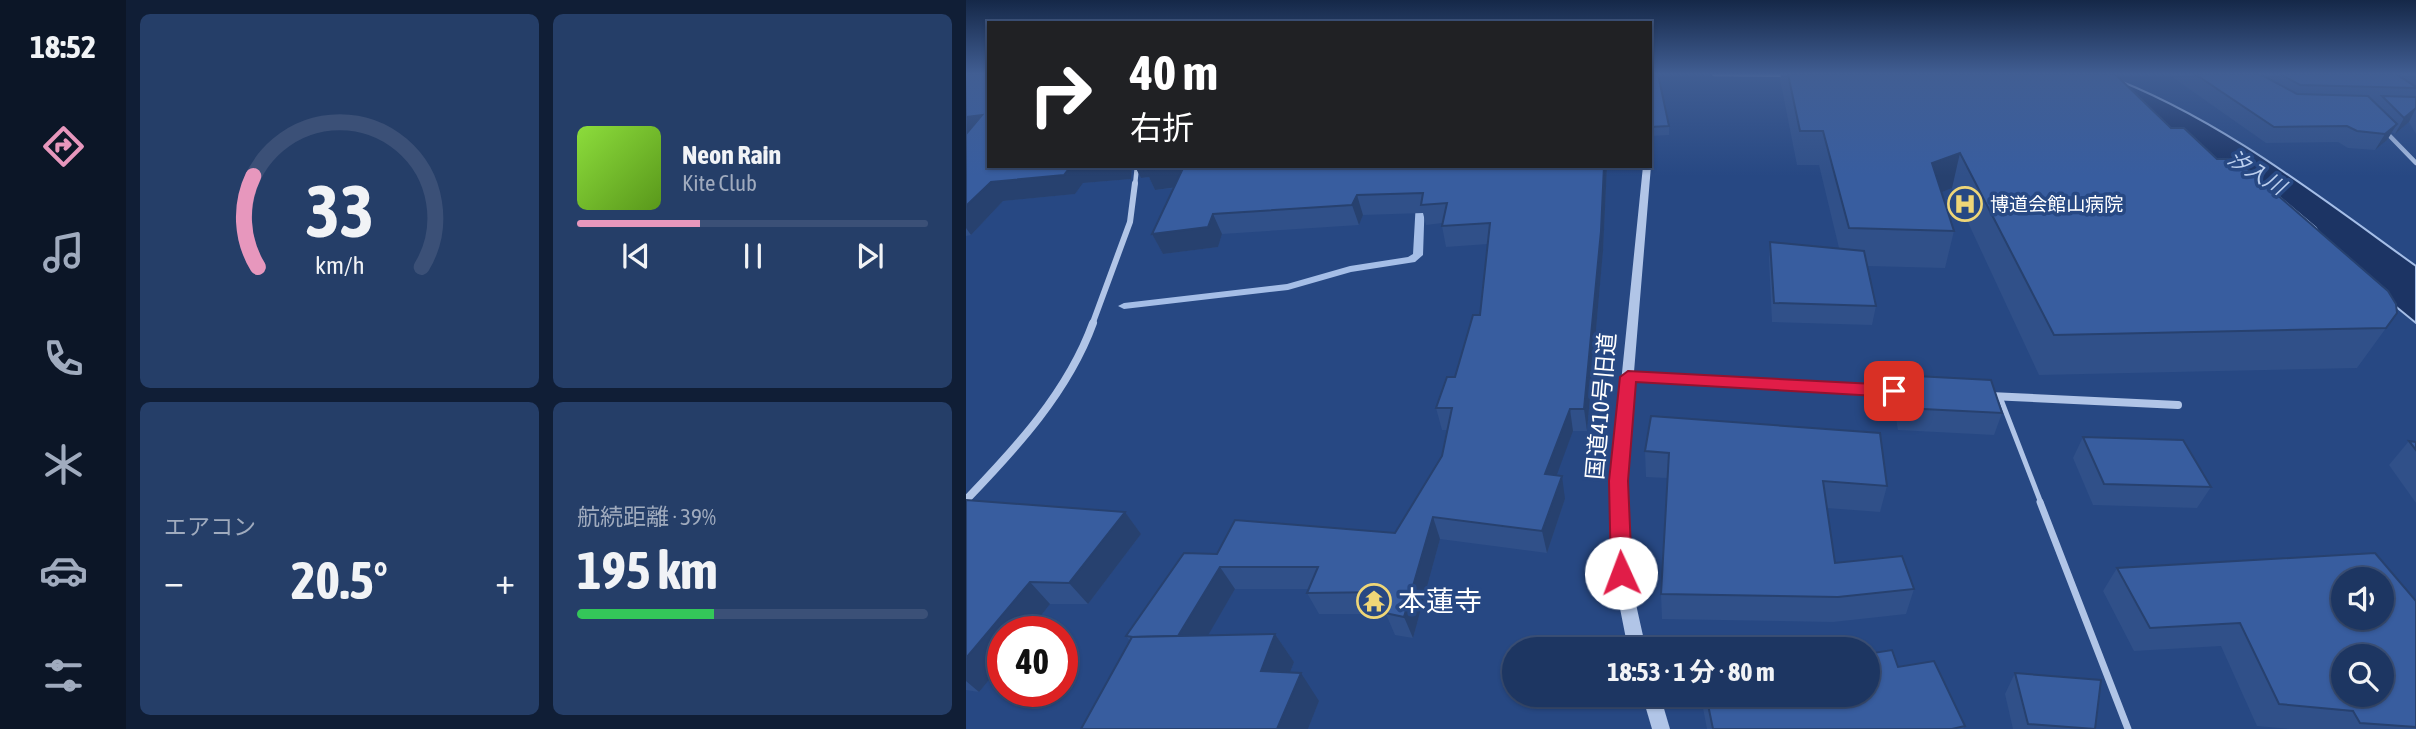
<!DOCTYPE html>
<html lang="ja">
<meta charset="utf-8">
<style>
:root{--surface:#1d3662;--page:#253e68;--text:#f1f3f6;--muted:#a0abbe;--line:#3b5077;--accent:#e797bd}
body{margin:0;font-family:"Asap Condensed","Noto Sans JP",sans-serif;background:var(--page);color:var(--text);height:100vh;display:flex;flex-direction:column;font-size:26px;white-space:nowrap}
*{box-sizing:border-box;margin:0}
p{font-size:23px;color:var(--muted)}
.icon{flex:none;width:38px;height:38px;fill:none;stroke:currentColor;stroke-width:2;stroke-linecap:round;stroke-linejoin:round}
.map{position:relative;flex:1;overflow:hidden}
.side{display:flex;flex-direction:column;gap:14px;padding:14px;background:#101e36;width:840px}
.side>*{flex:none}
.hud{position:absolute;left:21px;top:21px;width:665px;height:147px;border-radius:0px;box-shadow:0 2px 5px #0004,0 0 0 2px var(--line);background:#202124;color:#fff;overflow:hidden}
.controls{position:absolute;left:1365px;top:567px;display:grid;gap:14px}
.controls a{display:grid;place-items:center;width:63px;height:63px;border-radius:50%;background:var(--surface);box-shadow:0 2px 5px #0004,0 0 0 2px var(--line);font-size:35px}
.speed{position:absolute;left:21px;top:616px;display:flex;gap:14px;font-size:35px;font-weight:700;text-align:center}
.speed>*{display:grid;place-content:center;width:91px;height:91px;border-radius:50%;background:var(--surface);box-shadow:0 2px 5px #0004,0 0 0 2px var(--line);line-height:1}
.speed .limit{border:10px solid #d22;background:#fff;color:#111}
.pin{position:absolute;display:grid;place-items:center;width:60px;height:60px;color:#fff;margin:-30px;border-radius:14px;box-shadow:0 4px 10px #0006}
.me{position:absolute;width:77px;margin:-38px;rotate:358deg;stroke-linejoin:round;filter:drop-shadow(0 0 5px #0008)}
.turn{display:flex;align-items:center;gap:24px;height:147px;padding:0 28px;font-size:32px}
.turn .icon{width:91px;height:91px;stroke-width:2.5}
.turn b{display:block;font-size:49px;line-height:60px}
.big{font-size:52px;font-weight:700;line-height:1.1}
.side .widget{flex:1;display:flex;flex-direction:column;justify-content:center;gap:10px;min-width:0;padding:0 24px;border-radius:10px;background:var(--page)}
.side .dial{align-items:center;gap:0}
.dial svg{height:182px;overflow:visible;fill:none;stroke:var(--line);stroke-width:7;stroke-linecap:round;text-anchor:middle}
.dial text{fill:var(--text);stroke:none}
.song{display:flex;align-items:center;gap:21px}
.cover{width:84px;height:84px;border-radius:10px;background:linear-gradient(135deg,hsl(90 70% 55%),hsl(90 70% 35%))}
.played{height:7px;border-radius:4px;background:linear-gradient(90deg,var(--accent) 35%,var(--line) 35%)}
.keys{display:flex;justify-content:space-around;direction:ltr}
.heat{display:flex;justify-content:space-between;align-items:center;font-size:38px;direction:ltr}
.charge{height:10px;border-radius:5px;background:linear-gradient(90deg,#34c759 39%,var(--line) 0)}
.side .tiles{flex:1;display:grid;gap:14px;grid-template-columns:repeat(2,1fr)}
.trip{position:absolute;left:536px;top:637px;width:378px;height:70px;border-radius:35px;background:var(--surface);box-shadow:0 2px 5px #0004,0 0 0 2px var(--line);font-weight:700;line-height:70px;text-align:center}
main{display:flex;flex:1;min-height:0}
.menu{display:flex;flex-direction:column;width:126px;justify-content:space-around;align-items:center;background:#0c1627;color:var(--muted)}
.menu .icon{width:49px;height:49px}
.menu .active{color:var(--accent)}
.menu b{font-size:32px;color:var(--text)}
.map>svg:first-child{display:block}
.water{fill:#1c3464;stroke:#a5bee7;stroke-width:2}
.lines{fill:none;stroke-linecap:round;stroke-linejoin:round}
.stream{fill:#a5bee7;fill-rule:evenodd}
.service-far1{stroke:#b1c5e7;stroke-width:5}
.service{stroke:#b1c5e7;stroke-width:7}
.minor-far2{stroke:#b1c5e7;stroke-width:4.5}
.minor-far1{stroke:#b1c5e7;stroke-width:6}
.minor{stroke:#b1c5e7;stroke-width:8}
.tertiary{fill:#b1c5e7;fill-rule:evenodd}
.wall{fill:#305089}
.shaded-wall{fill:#27416f}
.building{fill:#385d9f;stroke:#27416f;stroke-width:2;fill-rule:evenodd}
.route{fill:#e11d48;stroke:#92132f;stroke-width:2}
.labels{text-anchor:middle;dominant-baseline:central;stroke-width:7;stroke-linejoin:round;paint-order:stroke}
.far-poi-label{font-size:19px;fill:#fff;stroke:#274883;text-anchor:start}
.far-water-label{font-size:21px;font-style:italic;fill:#bccfee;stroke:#274883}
.street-label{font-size:23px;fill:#fff;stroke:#274883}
.near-poi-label{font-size:28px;fill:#fff;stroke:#274883;text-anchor:start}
</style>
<main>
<nav class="menu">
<b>18:52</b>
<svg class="icon active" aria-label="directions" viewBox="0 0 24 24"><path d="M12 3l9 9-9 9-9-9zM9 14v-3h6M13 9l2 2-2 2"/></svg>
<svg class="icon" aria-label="music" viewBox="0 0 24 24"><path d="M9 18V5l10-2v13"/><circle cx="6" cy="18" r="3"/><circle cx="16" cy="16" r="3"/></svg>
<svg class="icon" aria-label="phone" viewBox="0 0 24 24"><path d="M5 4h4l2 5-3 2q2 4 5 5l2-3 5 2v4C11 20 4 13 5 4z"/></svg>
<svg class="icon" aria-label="climate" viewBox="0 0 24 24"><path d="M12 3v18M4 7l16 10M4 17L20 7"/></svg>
<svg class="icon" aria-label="car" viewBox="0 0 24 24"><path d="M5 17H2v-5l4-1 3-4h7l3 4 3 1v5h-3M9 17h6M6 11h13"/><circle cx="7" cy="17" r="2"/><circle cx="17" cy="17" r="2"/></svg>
<svg class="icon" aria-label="filters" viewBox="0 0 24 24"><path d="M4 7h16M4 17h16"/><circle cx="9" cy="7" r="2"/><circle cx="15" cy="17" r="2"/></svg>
</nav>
<section class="side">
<div class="tiles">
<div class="widget dial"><svg viewBox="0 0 100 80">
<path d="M14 69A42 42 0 1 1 86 69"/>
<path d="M14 69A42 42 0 0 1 12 29" stroke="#e797bd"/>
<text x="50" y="56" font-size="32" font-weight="700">33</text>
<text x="50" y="72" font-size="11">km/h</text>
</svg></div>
<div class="widget">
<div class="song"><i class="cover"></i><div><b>Neon Rain</b><p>Kite Club</p></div></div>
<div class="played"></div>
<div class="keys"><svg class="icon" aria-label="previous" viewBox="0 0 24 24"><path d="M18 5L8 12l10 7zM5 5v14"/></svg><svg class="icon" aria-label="pause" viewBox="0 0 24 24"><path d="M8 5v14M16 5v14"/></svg><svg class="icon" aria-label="next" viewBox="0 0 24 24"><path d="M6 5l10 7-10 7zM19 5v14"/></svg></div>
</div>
<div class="widget"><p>エアコン</p>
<div class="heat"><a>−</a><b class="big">20.5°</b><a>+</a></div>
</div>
<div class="widget"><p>航続距離 · 39%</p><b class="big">195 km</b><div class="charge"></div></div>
</div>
</section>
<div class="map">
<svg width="1450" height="729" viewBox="0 0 1450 729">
<rect width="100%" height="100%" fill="#274883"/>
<path class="water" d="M1136 74C1251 116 1351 195 1450 266V323L1364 253 1350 228 1285 173 1236 158Z"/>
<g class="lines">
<path class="stream" d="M452 166H460L457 255 449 262 385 272 322 290 158 309 152 306 158 303 321 284 384 266 442 257 447 254Z"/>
<path class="service-far1" d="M1034 397 1075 503"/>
<path class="service" d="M1074 502 1162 729"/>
<g class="minor-far2">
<path d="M748 74 824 75"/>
<path d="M1418 130 1450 163"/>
<path d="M169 185 171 166"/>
</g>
<path class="minor-far1" d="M126 325 164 222 169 183"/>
<g class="minor">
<path d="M662 377 935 391"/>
<path d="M1024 396 1212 405"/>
<path d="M0 500C50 448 102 392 127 323"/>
</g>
<g class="tertiary">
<path d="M684 164 685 166 659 481 663 573 680 649H662L647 573 645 481 677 166H684Z"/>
<path d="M676 695H694L704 729H686Z"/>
</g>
</g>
<g class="wall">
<path d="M0 74 23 166H166L165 179 117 183 109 194 37 201 5 235 0 236Z"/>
<path d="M684 74 703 126V135L684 136Z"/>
<path d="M815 74H1149L1205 128 1251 159 1431 313 1391 368 1073 375 986 188 976 192 988 231 979 268 901 266 910 306 906 325 806 322 803 260 804 242 873 248 853 165H831L814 79Z"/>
<path d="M1202 74H1450V134L1443 122 1429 134 1426 132 1421 140 1409 150 1382 148 1372 142 1300 143Z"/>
<path d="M169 166H641L637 251 621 431H607L590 475 599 499 581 553 474 539 447 638 429 635 420 614H353L341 593 343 589H269L242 635 309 634 328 662 324 673 353 701 342 729H115L164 641 160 636 251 554 429 533 476 456 481 430H476L470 408 489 377 514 315 522 244 480 247 476 226V223L460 225 457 213 397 215 393 225 256 234 252 247 197 254 186 234 208 188 189 190 183 177 175 178Z"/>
<path d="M931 375 1036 413 1028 435 932 430 926 397Z"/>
<path d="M685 416 921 486 914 512 861 508 869 563 948 589 940 614 867 622 696 619 695 594 701 478 680 477 679 451Z"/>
<path d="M1117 437 1245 487 1231 508 1127 505 1107 458Z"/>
<path d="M1443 441 1450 442V503L1423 465Z"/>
<path d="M0 500 159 512 175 534 122 604H84L13 692 0 690Z"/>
<path d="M1151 568 1450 601V729H1324L1291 726 1255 646 1168 651 1137 591Z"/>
<path d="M932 667 999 726 997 729H741L737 708V695H901Z"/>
<path d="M1049 673 1129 729H1047L1039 694Z"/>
</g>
<g class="shaded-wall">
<path d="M1450 108 1443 122 1429 134 1438 118Z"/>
<path d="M16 115 0 137V117Z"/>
<path d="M1431 124 1421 140 1409 150 1419 134Z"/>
<path d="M994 153 986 188 959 199 966 163Z"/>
<path d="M105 166H166L165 179 117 183 109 194 37 201 5 235 0 228V206L25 182Z"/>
<path d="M169 166H218L227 185 189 190 183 177 175 178Z"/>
<path d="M638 166H641L637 251 621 431 618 409Z"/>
<path d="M391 195 397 215 393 225 386 205Z"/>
<path d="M247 214 256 234 252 247 197 254 186 234Z"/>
<path d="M604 409 607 431 583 496 579 474Z"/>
<path d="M596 476 599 499 581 553 576 531Z"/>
<path d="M159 512 175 534 122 604 103 583Z"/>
<path d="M467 517 474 539 447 638 438 617Z"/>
<path d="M254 567 269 589 226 663 209 642Z"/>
<path d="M64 582 84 604 62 632H37V663L13 692 0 681V658Z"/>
<path d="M309 634 328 662 314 699 295 671Z"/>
<path d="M335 673 353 701 342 729H311Z"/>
</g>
<g class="building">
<path d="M8 74H23V166H105L98 175 25 182 0 206V134L16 115 0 117V75Z"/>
<path d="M684 74H692L703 126 684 127Z"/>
<path d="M822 74H1149L1205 128H1218L1251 159H1270L1422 291 1430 304 1431 313 1420 328 1088 335 994 153 966 163 988 231 883 228 857 131H834Z"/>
<path d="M1229 74H1294L1331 94 1402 96 1431 124 1419 134 1391 131 1381 126 1308 127Z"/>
<path d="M1314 74H1430L1450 87V88L1334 85Z"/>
<path d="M1416 96 1450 97V108L1438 118Z"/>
<path d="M182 166H218L179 170Z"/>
<path d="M218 166H638L635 231 618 409H604L579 474 596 476 576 531 467 517 438 617 419 613 422 592 341 593 352 567H254L212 636 167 637 160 636 218 553 251 554 269 520 429 533 476 456 486 408H470L481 377H489L507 315H514L524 223 476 226 481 203 455 205 457 193 391 195 386 205 247 214 242 227 186 234Z"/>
<path d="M804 242 898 251 910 306 808 303Z"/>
<path d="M931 375 1025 380 1036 413 937 408Z"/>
<path d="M685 416 914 433 921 486 857 481 869 563 936 556 948 589 872 597 695 594 703 453 679 451Z"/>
<path d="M1117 437 1217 440 1245 487 1138 484Z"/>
<path d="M1443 441 1450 442V450Z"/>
<path d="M0 500 159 512 103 583 64 582 0 658Z"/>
<path d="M1409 553 1450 601V727L1394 723 1387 711 1313 704 1274 623 1184 628 1151 568ZM1377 579H1416V618H1377ZM1377 656H1416V695H1377Z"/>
<path d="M309 634 295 671 335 673 311 729H115L166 637Z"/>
<path d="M926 650 932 667 968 661 999 726 986 729H747L740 695H901V654Z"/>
<path d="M1049 673 1135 680 1129 729 1062 724Z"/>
</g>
<linearGradient id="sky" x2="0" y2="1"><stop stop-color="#152848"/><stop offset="0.42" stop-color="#415e93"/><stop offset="1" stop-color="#415e93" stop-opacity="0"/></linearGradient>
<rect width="1450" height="176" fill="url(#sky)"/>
<path class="route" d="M662 371 928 385 936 391 928 397 670 382 662 481 666 573 663 580 655 582 648 580 645 573 643 481 654 377Z"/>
<defs>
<g id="hospital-ring" transform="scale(1.75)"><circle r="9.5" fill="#274883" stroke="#efd677" stroke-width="1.5"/><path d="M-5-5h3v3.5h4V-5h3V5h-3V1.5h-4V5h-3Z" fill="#efd677"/></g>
<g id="temple-ring" transform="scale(1.75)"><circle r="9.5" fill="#274883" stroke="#efd677" stroke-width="1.5"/><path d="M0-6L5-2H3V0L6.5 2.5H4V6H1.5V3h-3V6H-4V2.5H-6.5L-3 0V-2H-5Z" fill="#efd677"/></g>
</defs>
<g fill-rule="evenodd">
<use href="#hospital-ring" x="999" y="204"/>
<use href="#temple-ring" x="408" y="601"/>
</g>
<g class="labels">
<g class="far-poi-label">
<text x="1024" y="204">博道会館山病院</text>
</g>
<g class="far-water-label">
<text transform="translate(1291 172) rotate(32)">汐入川</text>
</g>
<g class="street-label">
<text transform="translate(635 406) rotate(-85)">国道410号旧道</text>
</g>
<g class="near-poi-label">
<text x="432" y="601">本蓮寺</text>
</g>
</g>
</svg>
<div class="controls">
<a><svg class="icon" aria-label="sound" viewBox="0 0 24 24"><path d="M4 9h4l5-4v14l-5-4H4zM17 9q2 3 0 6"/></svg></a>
<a><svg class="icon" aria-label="search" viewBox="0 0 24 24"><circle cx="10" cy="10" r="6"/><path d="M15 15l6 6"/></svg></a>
</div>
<div class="speed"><div class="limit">40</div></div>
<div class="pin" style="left:928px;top:391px;background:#d93025"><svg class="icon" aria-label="arrive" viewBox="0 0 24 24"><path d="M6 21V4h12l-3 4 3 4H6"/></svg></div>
<svg class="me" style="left:655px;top:573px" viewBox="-20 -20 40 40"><circle r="19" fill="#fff"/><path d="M0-13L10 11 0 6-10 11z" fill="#e11d48"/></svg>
<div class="trip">18:53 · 1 分 · 80 m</div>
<div class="hud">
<div class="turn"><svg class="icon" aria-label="right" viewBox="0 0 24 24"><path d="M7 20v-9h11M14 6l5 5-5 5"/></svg><div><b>40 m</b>右折</div></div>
</div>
</div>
</main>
